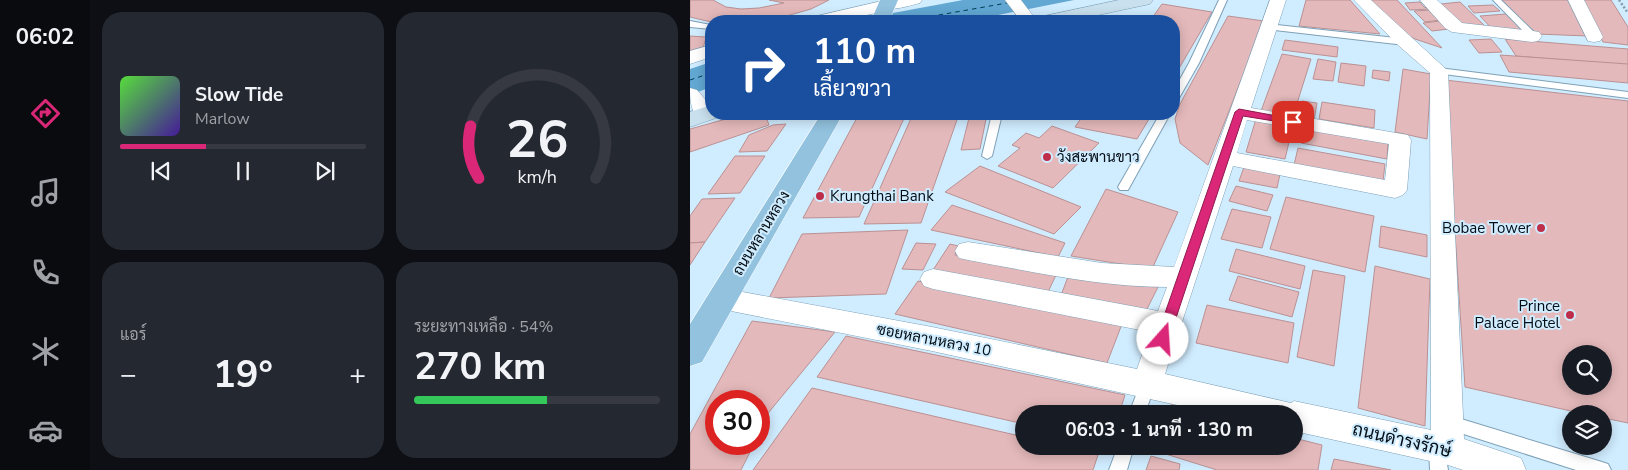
<!DOCTYPE html>
<html lang="th">
<meta charset="utf-8">
<style>
:root{--surface:#171b24;--page:#242831;--text:#f1f3f6;--muted:#9ea1a6;--line:#363941;--accent:#db2777}
body{margin:0;font-family:"Nunito Sans",Sarabun,sans-serif;background:var(--page);color:var(--text);height:100vh;display:flex;flex-direction:column;font-size:19px;white-space:nowrap}
*{box-sizing:border-box;margin:0}
p{font-size:16px;color:var(--muted)}
.icon{flex:none;width:28px;height:28px;fill:none;stroke:currentColor;stroke-width:2;stroke-linecap:round;stroke-linejoin:round}
.map{position:relative;flex:1;overflow:hidden}
.sheet{display:flex;flex-direction:column;gap:12px;padding:12px;background:#0d0f14;width:600px}
.sheet>*{flex:none}
.guide{position:absolute;left:15px;top:15px;width:475px;height:105px;border-radius:20px;box-shadow:0 2px 12px #0003;background:#1a4fa0;color:#fff;overflow:hidden}
.buttons{position:absolute;left:872px;top:345px;display:grid;gap:10px}
.buttons a{display:grid;place-items:center;width:50px;height:50px;border-radius:50%;background:var(--surface);box-shadow:0 2px 12px #0003;font-size:25px}
.speed{position:absolute;left:15px;top:390px;display:flex;gap:10px;font-size:25px;font-weight:700;text-align:center}
.speed>*{display:grid;place-content:center;width:65px;height:65px;border-radius:50%;background:var(--surface);box-shadow:0 2px 12px #0003;line-height:1}
.speed .limit{border:8px solid #d22;background:#fff;color:#111}
.pin{position:absolute;display:grid;place-items:center;width:42px;height:42px;color:#fff;margin:-21px;border-radius:10px;box-shadow:0 2px 8px #0006}
.me{position:absolute;width:55px;margin:-28px;rotate:19deg;stroke-linejoin:round;filter:drop-shadow(0 0 4px #0008)}
.turn{display:flex;align-items:center;gap:18px;height:105px;padding:0 25px;font-size:22px}
.turn .icon{width:65px;height:65px;stroke-width:2.5}
.turn b{display:block;font-size:35px;line-height:42px}
.big{font-size:38px;font-weight:700;line-height:1.1}
.sheet .card{flex:1;display:flex;flex-direction:column;justify-content:center;gap:8px;min-width:0;padding:0 18px;border-radius:20px;background:var(--page)}
.sheet .dial{align-items:center;gap:0}
.dial svg{height:130px;overflow:visible;fill:none;stroke:var(--line);stroke-width:7;stroke-linecap:round;text-anchor:middle}
.dial text{fill:var(--text);stroke:none}
.song{display:flex;align-items:center;gap:15px}
.cover{width:60px;height:60px;border-radius:8px;background:linear-gradient(135deg,hsl(110 70% 55%),hsl(260 70% 35%))}
.played{height:5px;border-radius:2px;background:linear-gradient(90deg,var(--accent) 35%,var(--line) 35%)}
.keys{display:flex;justify-content:space-around;direction:ltr}
.heat{display:flex;justify-content:space-between;align-items:center;font-size:28px;direction:ltr}
.charge{height:8px;border-radius:4px;background:linear-gradient(90deg,#34c759 54%,var(--line) 0)}
.sheet .tiles{flex:1;display:grid;gap:12px;grid-template-columns:repeat(2,1fr)}
.trip{position:absolute;left:325px;top:405px;width:288px;height:50px;border-radius:25px;background:var(--surface);box-shadow:0 2px 12px #0003;font-weight:700;line-height:50px;text-align:center}
main{display:flex;flex:1;min-height:0}
.tabs{display:flex;flex-direction:column;width:90px;justify-content:space-around;align-items:center;background:#090b0e;color:var(--muted)}
.tabs .icon{width:35px;height:35px}
.tabs .active{color:var(--accent)}
.tabs b{font-size:22px;color:var(--text)}
.map>svg:first-child{display:block}
.water{fill:#62a8d3}
.lines{fill:none;stroke-linecap:round;stroke-linejoin:round}
.ferry{stroke:#003d5a;stroke-width:1;stroke-dasharray:4.5 4;stroke-linecap:butt}
.building{fill:#e4b9bb;stroke:#ba9193;fill-rule:evenodd}
.service-casing{stroke:#7ea0b6;stroke-width:2}
.minor-casing{stroke:#7ea0b6;stroke-width:1}
.tertiary-casing{stroke:#7ea0b6;stroke-width:1}
.secondary-casing{stroke:#7ea0b6;stroke-width:1}
.primary-casing{stroke:#fff;stroke-width:1}
.path{stroke:#869baa;stroke-width:2.5;stroke-dasharray:2 2;stroke-linecap:butt}
.service{fill:#fff;fill-rule:evenodd}
.minor{fill:#fff;fill-rule:evenodd}
.tertiary{fill:#fff;fill-rule:evenodd}
.secondary{fill:#c9e1ee;fill-rule:evenodd}
.primary{fill:#92c2de;fill-rule:evenodd}
.route{fill:#db2777;stroke:#8e194d}
.poi-dot{fill:#be2d49;stroke:#d0ecff;stroke-width:2}
.labels{text-anchor:middle;dominant-baseline:central;stroke-width:4;stroke-linejoin:round;paint-order:stroke}
.poi-label{font-size:15px;fill:#030d15;stroke:#d0ecff;text-anchor:start}
.street-label{font-size:15px;fill:#030d15;stroke:#d0ecff}
.near-street-label{font-size:18px;fill:#030d15;stroke:#d0ecff}
</style>
<main>
<nav class="tabs">
<b>06:02</b>
<svg class="icon active" aria-label="directions" viewBox="0 0 24 24"><path d="M12 3l9 9-9 9-9-9zM9 14v-3h6M13 9l2 2-2 2"/></svg>
<svg class="icon" aria-label="music" viewBox="0 0 24 24"><path d="M9 18V5l10-2v13"/><circle cx="6" cy="18" r="3"/><circle cx="16" cy="16" r="3"/></svg>
<svg class="icon" aria-label="phone" viewBox="0 0 24 24"><path d="M5 4h4l2 5-3 2q2 4 5 5l2-3 5 2v4C11 20 4 13 5 4z"/></svg>
<svg class="icon" aria-label="climate" viewBox="0 0 24 24"><path d="M12 3v18M4 7l16 10M4 17L20 7"/></svg>
<svg class="icon" aria-label="car" viewBox="0 0 24 24"><path d="M5 17H2v-5l4-1 3-4h7l3 4 3 1v5h-3M9 17h6M6 11h13"/><circle cx="7" cy="17" r="2"/><circle cx="17" cy="17" r="2"/></svg>
</nav>
<section class="sheet">
<div class="tiles">
<div class="card">
<div class="song"><i class="cover"></i><div><b>Slow Tide</b><p>Marlow</p></div></div>
<div class="played"></div>
<div class="keys"><svg class="icon" aria-label="previous" viewBox="0 0 24 24"><path d="M18 5L8 12l10 7zM5 5v14"/></svg><svg class="icon" aria-label="pause" viewBox="0 0 24 24"><path d="M8 5v14M16 5v14"/></svg><svg class="icon" aria-label="next" viewBox="0 0 24 24"><path d="M6 5l10 7-10 7zM19 5v14"/></svg></div>
</div>
<div class="card dial"><svg viewBox="0 0 100 80">
<path d="M14 69A42 42 0 1 1 86 69"/>
<path d="M14 69A42 42 0 0 1 9 37" stroke="#db2777"/>
<text x="50" y="56" font-size="32" font-weight="700">26</text>
<text x="50" y="72" font-size="11">km/h</text>
</svg></div>
<div class="card"><p>แอร์</p>
<div class="heat"><a>−</a><b class="big">19°</b><a>+</a></div>
</div>
<div class="card"><p>ระยะทางเหลือ · 54%</p><b class="big">270 km</b><div class="charge"></div></div>
</div>
</section>
<div class="map">
<svg width="938" height="470" viewBox="0 0 938 470">
<rect width="100%" height="100%" fill="#d0ecff"/>
<g class="water">
<path d="M273 0H384L278 21H160Z"/>
<path d="M21 62V87L0 95V69Z"/>
</g>
<g class="lines">
<g class="ferry">
<path d="M215 21 317 3"/>
<path d="M0 80 21 73"/>
</g>
</g>
<g class="building">
<path d="M0 0H23L36 7 51 9 69 8 94 3 79 0H139L121 9 93 17 70 21 21 22 0 17Z"/>
<path d="M616 0H660L690 34 609 26Z"/>
<path d="M681 0H707L752 48 725 39 710 31Z"/>
<path d="M809 0H879L898 36 847 34Z"/>
<path d="M889 0H921L938 27V45L913 42Z"/>
<path d="M730 2 734 7 740 9 720 10 715 3Z"/>
<path d="M770 2 795 26 775 28 751 4Z"/>
<path d="M472 4 522 12 484 77V21H460Z"/>
<path d="M803 5 810 11 784 13 778 6Z"/>
<path d="M742 10 751 20 735 22 724 11Z"/>
<path d="M816 14 833 30 804 31 790 16Z"/>
<path d="M538 16 574 21 518 165 490 143 485 119 490 104Z"/>
<path d="M750 21 759 29 742 31 733 23Z"/>
<path d="M0 36 16 37 13 49 0 52Z"/>
<path d="M801 39 812 52 789 53 779 40Z"/>
<path d="M815 39 938 49V65L826 56Z"/>
<path d="M595 40 648 47 647 57 592 50Z"/>
<path d="M592 54 621 59 603 116 571 111Z"/>
<path d="M810 55 938 64V83L819 72Z"/>
<path d="M628 59 646 62 643 81 623 79Z"/>
<path d="M651 63 676 66 674 86 648 82Z"/>
<path d="M713 69 741 74 737 139 705 132Z"/>
<path d="M683 70 700 72 699 81 682 78Z"/>
<path d="M755 80 938 101V423L914 418V414H894L775 387ZM881 354H914V386H881Z"/>
<path d="M612 101 627 103 624 120 609 118Z"/>
<path d="M632 102 685 110 684 128 629 119Z"/>
<path d="M54 114H75L79 125 0 152V129Z"/>
<path d="M169 114H216L169 217 113 218Z"/>
<path d="M223 114H269L231 223 174 224Z"/>
<path d="M280 114H297L290 149 271 150Z"/>
<path d="M394 114H462L447 139 385 127Z"/>
<path d="M566 119 603 125 595 159 556 152Z"/>
<path d="M96 124 77 151 49 152 59 135 83 125Z"/>
<path d="M615 125 698 140 697 159 611 143Z"/>
<path d="M362 126 409 143 363 188 308 166 330 148 322 145 336 133 349 138Z"/>
<path d="M608 148 695 164 693 181 604 165Z"/>
<path d="M45 156H75L50 193 18 194Z"/>
<path d="M290 166 391 207 364 234 255 192Z"/>
<path d="M554 167 590 174 587 188 549 181Z"/>
<path d="M546 186 583 195 577 211 539 201Z"/>
<path d="M416 189 488 212 462 269 381 256Z"/>
<path d="M596 197 684 216 675 272 580 249Z"/>
<path d="M45 198 15 242 0 243V216L12 199Z"/>
<path d="M262 205 375 243 368 257 241 230Z"/>
<path d="M542 209 581 217 572 248 531 239Z"/>
<path d="M691 226 737 235V257L689 247Z"/>
<path d="M218 230 196 294 79 298 112 234Z"/>
<path d="M15 242 0 265V243Z"/>
<path d="M226 243 246 244 233 270 212 269Z"/>
<path d="M260 244 268 246 265 255 366 275 357 294 243 270Z"/>
<path d="M546 249 615 266 610 289 539 271Z"/>
<path d="M685 266 740 279 735 426 668 408Z"/>
<path d="M623 270 655 276 644 366 607 357Z"/>
<path d="M379 274 469 285 453 317 370 298Z"/>
<path d="M548 276 609 292 602 317 539 300Z"/>
<path d="M228 281 432 324 417 363 205 314Z"/>
<path d="M517 305 604 323 598 363 506 343Z"/>
<path d="M62 321 145 332 79 412 69 433V401H26V444H64L51 470H0V434Z"/>
<path d="M156 336 435 395 429 414H334V424L127 377Z"/>
<path d="M122 388 334 437V446H372L408 455 403 470H63Z"/>
<path d="M482 403 519 414H478Z"/>
<path d="M604 438 632 445 628 470H527L466 451 468 446H604Z"/>
<path d="M461 456 490 464 489 470H456Z"/>
<path d="M644 459 701 470H641Z"/>
</g>
<g class="lines">
<g class="service-casing">
<g id="service">
<path d="M529 0H537L509 63 489 98 484 101V90L499 63Z"/>
<path d="M803 0H811L846 34V38H840Z"/>
<path d="M0 21 21 25V29L0 27Z"/>
<path d="M578 24 715 39 719 42 715 45 575 29 574 27Z"/>
<path d="M749 68 938 92V98L746 73 744 71Z"/>
<path d="M302 114H312L302 156 297 159 292 156Z"/>
<path d="M340 114H360C356 119 344 119 340 114Z"/>
<path d="M470 114H480L438 190H430L428 187Z"/>
<path d="M457 377 462 379 465 384 455 414H439L452 379Z"/>
<path d="M758 415 912 462 918 464 921 470H886L758 429 752 427 750 422 752 417Z"/>
<path d="M747 440 753 442 758 470H740L739 448 741 442Z"/>
<path d="M428 446H444L437 470H419Z"/>
</g>
</g>
<g class="minor-casing">
<g id="minor">
<path d="M197 0H232L230 3C218 6 203 11 191 8L189 5 191 2Z"/>
<path d="M315 0H331L347 21H331Z"/>
<path d="M580 0H596L561 108 718 135 721 140 717 190 713 195 705 198 543 166 475 374 601 403 604 401 741 430 740 73 709 46 664 0H681L758 71 774 439 831 458 836 470H773L758 465 604 431V414H528L242 351 21 307 17 299 21 291 31 288 242 327 447 369 460 332 243 289 234 286 230 279 234 272 243 269 468 311 477 287C410 287 344 272 278 260L269 258 265 251 269 244 278 242 412 263 484 267ZM557 120 699 144 695 180 547 153Z"/>
<path d="M730 0H747L772 23 843 31 849 32 852 36 848 41 842 42 762 32 755 28Z"/>
<path d="M878 0H894L913 37 910 41 904 42 898 41Z"/>
<path d="M0 88 7 90 21 106V114H27L24 118C2 124 0 105 0 88Z"/>
</g>
</g>
<g class="tertiary-casing">
<g id="tertiary">
<path d="M196 0 203 1 206 5 203 9 151 21H120L123 17Z"/>
<path d="M21 45V57L0 64V51Z"/>
</g>
</g>
<g class="secondary-casing">
<g id="secondary">
<path d="M429 0H463L460 4 380 21H347L350 17Z"/>
<path d="M21 105V114H31L29 117 0 127V112Z"/>
</g>
</g>
<g class="primary-casing">
<g id="primary">
<path d="M190 0H208L199 21H181Z"/>
<path d="M131 114H153L12 362 0 366V324Z"/>
</g>
</g>
<path class="path" d="M929 0 938 13"/>
<use href="#service" class="service"/>
<use href="#minor" class="minor"/>
<use href="#tertiary" class="tertiary"/>
<use href="#secondary" class="secondary"/>
<use href="#primary" class="primary"/>
</g>
<path class="route" d="M549 109 603 119 607 122 603 124 553 116 479 339 478 342 473 344 468 342 466 339 545 112Z"/>
<g class="poi-dot">
<circle cx="357" cy="157" r="5"/>
<circle cx="130" cy="196" r="5"/>
<circle cx="851" cy="228" r="5"/>
<circle cx="880" cy="315" r="5"/>
</g>
<g class="labels">
<g class="poi-label">
<text x="367" y="157">วังสะพานขาว</text>
<text x="140" y="196">Krungthai Bank</text>
<text x="841" y="228" text-anchor="end">Bobae Tower</text>
<text x="870" y="306" text-anchor="end">Prince<tspan x="870" dy="17">Palace Hotel</tspan></text>
</g>
<g class="street-label">
<text transform="translate(71 233) rotate(-59)">ถนนหลานหลวง</text>
<text transform="translate(244 340) rotate(11)">ซอยหลานหลวง 10</text>
</g>
<g class="near-street-label">
<text transform="translate(712 440) rotate(13)">ถนนดำรงรักษ์</text>
</g>
</g>
</svg>
<div class="buttons">
<a><svg class="icon" aria-label="search" viewBox="0 0 24 24"><circle cx="10" cy="10" r="6"/><path d="M15 15l6 6"/></svg></a>
<a><svg class="icon" aria-label="layers" viewBox="0 0 24 24"><path d="M12 4l9 5-9 5-9-5zM3 14l9 5 9-5"/></svg></a>
</div>
<div class="speed"><div class="limit">30</div></div>
<div class="pin" style="left:603px;top:122px;background:#d93025"><svg class="icon" aria-label="arrive" viewBox="0 0 24 24"><path d="M6 21V4h12l-3 4 3 4H6"/></svg></div>
<svg class="me" style="left:473px;top:339px" viewBox="-20 -20 40 40"><circle r="19" fill="#fff"/><path d="M0-13L10 11 0 6-10 11z" fill="#db2777"/></svg>
<div class="trip">06:03 · 1 นาที · 130 m</div>
<div class="guide">
<div class="turn"><svg class="icon" aria-label="right" viewBox="0 0 24 24"><path d="M7 20v-9h11M14 6l5 5-5 5"/></svg><div><b>110 m</b>เลี้ยวขวา</div></div>
</div>
</div>
</main>
